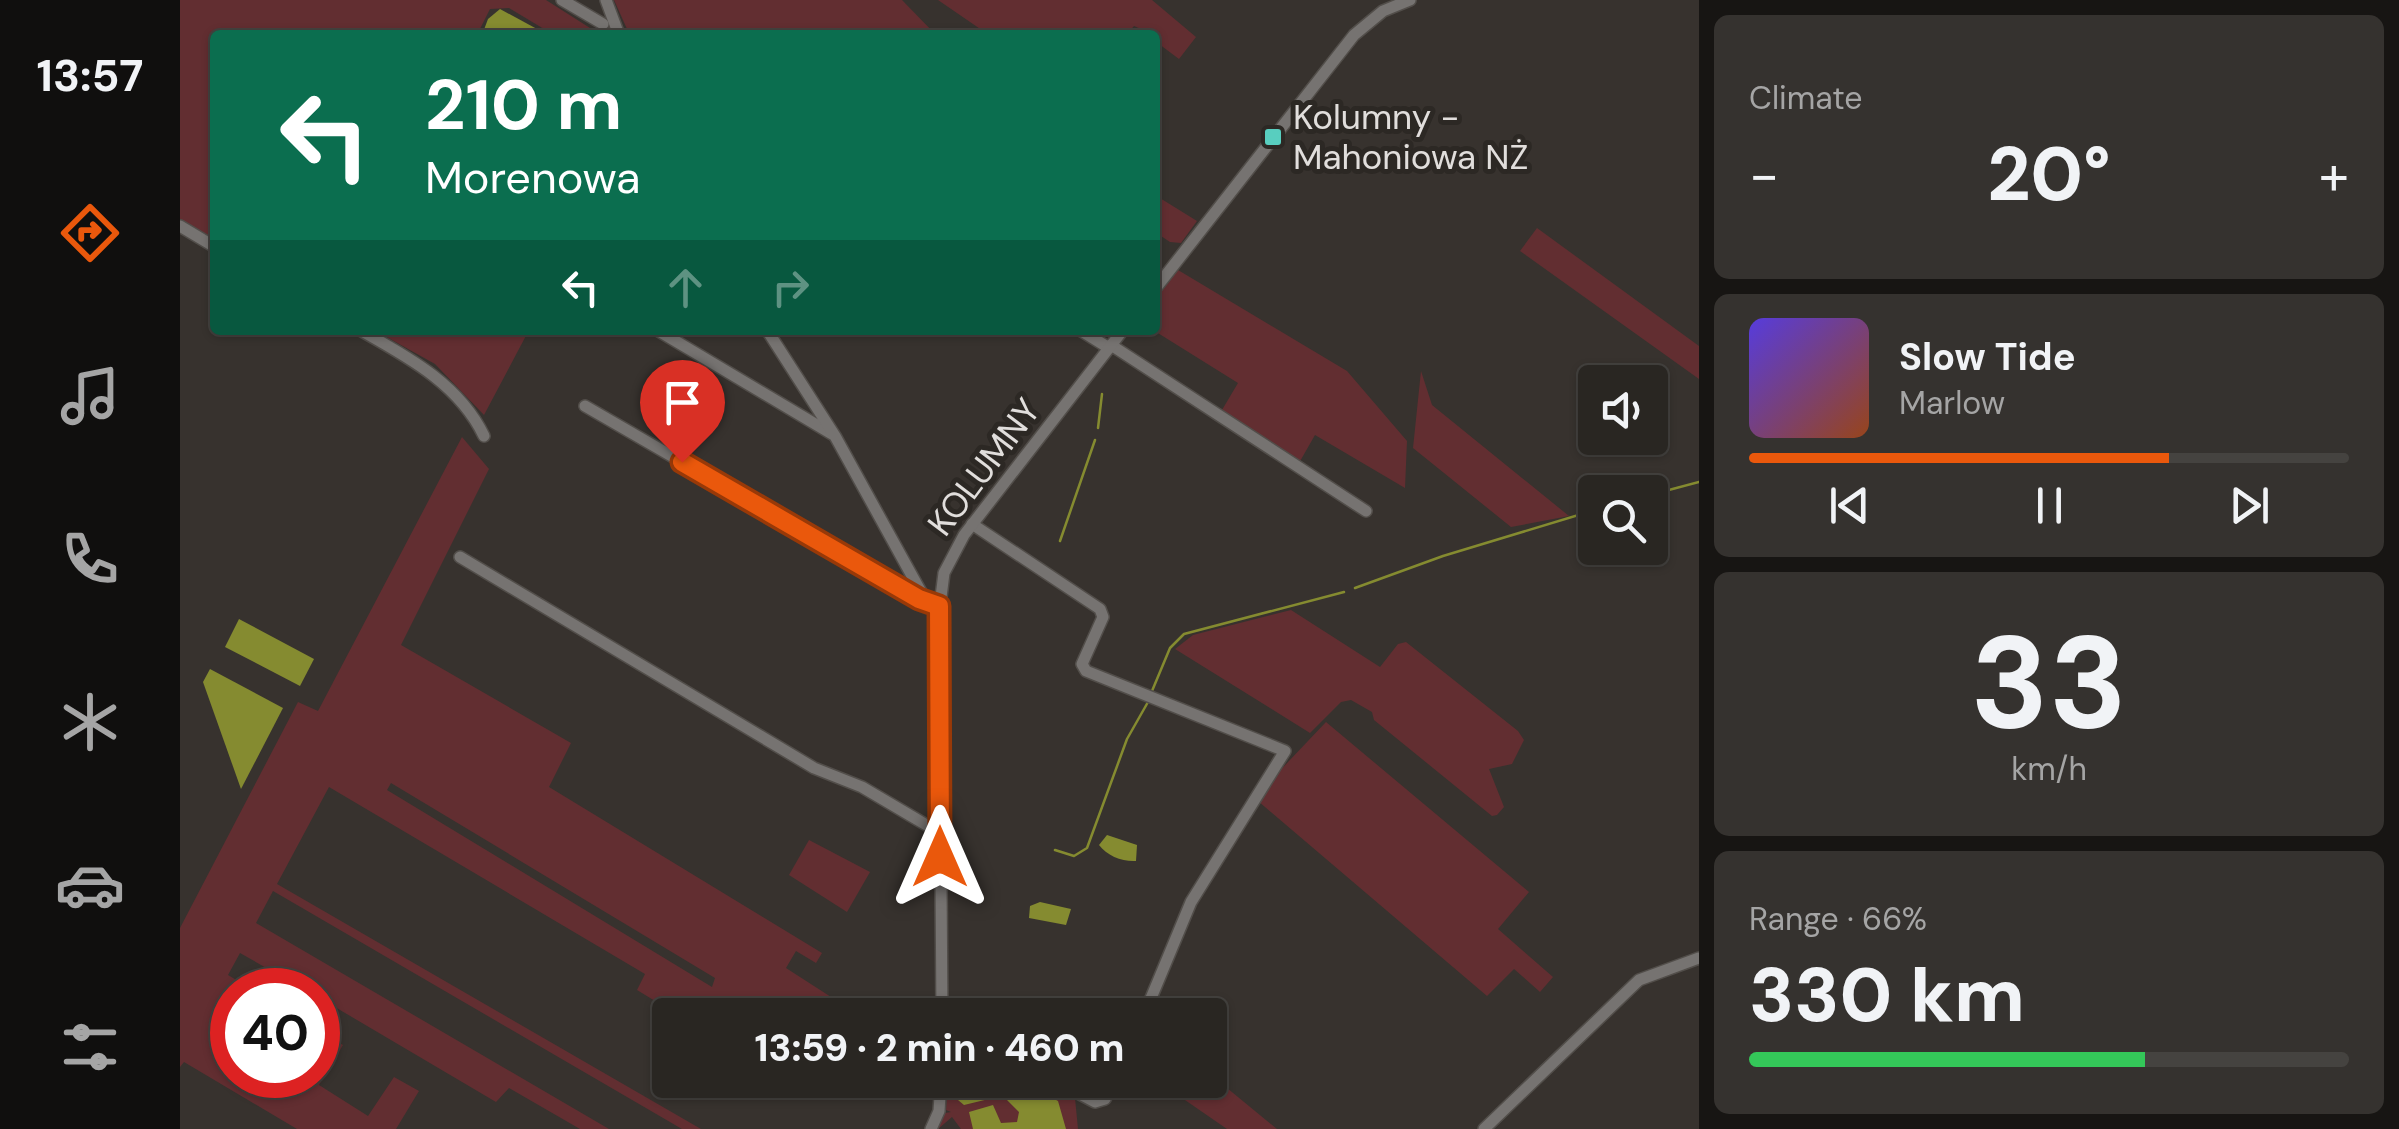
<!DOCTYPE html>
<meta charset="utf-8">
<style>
:root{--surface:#292622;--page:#35322f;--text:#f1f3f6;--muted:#a5a5a5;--line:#454340;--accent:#ea580c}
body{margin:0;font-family:"DM Sans",sans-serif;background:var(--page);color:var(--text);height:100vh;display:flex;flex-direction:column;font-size:38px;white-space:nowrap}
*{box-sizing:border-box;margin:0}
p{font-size:32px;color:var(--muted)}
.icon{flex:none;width:55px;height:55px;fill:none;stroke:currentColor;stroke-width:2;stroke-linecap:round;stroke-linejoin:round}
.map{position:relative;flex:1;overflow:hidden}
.side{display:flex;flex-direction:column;gap:15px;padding:15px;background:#171513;width:700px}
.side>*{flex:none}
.guide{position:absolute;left:30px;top:30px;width:950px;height:305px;border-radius:10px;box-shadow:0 2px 8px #0004,0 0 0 2px var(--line);background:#0b6e4f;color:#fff;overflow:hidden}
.fabs{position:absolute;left:1398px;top:365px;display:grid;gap:20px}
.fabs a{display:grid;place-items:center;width:90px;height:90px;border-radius:10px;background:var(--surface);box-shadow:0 2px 8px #0004,0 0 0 2px var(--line);font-size:50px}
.speed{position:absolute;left:30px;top:968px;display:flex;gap:20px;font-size:50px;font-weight:700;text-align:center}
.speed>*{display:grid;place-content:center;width:130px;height:130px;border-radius:50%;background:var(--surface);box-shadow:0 2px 8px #0004,0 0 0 2px var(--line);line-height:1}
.speed .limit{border:15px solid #d22;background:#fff;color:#111}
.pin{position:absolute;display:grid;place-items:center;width:85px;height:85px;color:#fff;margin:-102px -42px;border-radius:50% 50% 50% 0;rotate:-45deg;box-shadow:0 0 10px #0007}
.pin .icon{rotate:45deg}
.me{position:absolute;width:110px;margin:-55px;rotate:0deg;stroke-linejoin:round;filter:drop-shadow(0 0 8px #0008)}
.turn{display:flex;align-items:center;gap:35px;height:210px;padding:0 50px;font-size:45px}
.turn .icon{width:130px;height:130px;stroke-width:2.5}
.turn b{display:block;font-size:70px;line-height:85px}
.lanes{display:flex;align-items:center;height:95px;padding:0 50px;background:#0003;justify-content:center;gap:50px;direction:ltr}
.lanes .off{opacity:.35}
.big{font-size:75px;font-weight:800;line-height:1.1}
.side .tile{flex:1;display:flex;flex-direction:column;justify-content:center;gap:15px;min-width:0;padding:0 35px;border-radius:15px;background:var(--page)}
.side .dial{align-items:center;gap:0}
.dial b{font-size:130px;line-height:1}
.song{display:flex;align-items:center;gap:30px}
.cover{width:120px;height:120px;border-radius:15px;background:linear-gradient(135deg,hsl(250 70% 55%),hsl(20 70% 35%))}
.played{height:10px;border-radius:5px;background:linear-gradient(90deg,var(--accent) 70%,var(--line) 70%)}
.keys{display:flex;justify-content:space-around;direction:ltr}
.heat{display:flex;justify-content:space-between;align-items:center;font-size:55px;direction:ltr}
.charge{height:15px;border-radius:8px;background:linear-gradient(90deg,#34c759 66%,var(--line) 0)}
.trip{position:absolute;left:472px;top:998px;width:575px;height:100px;border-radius:10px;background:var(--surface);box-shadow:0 2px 8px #0004,0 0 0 2px var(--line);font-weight:800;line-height:100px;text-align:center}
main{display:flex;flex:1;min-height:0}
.tabs{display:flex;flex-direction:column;width:180px;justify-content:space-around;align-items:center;background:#100f0e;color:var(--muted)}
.tabs .icon{width:70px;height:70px}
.tabs .active{color:var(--accent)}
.tabs b{font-size:45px;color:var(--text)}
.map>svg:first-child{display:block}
.green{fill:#622e31;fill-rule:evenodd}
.water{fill:#858b30}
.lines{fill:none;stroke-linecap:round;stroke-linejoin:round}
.stream{stroke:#858b30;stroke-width:2.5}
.minor-casing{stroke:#524e4a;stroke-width:14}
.minor{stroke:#767371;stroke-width:11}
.route-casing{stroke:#983908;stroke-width:25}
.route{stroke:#ea580c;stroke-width:18}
.poi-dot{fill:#58cebf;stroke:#2c2824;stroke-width:4}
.labels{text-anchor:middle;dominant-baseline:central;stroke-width:10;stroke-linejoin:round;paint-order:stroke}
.poi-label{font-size:35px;fill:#e1dedc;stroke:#2c2824;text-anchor:start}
.street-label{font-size:35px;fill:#e1dedc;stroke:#2c2824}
</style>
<main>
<nav class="tabs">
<b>13:57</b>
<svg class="icon active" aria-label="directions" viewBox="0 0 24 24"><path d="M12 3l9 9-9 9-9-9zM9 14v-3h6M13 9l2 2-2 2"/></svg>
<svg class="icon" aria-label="music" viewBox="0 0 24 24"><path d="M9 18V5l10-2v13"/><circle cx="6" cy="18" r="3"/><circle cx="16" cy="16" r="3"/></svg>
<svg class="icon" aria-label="phone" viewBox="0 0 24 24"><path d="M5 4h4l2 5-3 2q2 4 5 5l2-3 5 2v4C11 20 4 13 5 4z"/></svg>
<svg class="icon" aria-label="climate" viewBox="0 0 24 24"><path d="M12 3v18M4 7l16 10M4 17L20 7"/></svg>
<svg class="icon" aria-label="car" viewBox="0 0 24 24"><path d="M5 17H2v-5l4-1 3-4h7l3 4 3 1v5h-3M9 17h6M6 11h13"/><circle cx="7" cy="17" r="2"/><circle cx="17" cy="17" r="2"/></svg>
<svg class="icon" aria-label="filters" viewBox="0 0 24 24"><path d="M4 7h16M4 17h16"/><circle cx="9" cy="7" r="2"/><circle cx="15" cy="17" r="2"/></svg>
</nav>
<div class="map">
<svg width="1519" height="1129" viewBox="0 0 1519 1129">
<rect width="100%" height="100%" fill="#37322e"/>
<g class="green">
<path d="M0 0H366L421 35H374L329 8 310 9 300 29 291 35H35V239L0 219Z"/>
<path d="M434 0H722L756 35H458L447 29Z"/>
<path d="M758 0H972L1016 37 999 59 975 41V35L954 26 946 35H809Z"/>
<path d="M975 195 1017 221 1001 243 990 242 975 232Z"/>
<path d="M1357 228 1519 346V379L1340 251Z"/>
<path d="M998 270 1167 371 1227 441 1225 488 1135 435 1119 463 1042 410 1058 383 973 330 975 299Z"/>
<path d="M194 330H349L304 415 255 364Z"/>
<path d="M1241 371 1252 405 1389 516 1331 527 1233 448Z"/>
<path d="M282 437 309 469 221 645 391 743 369 787 642 953 636 963 616 951 606 968 679 1015H638L609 996 596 1015H498L457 990 465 974 149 787 97 884 521 1129H502L93 891 76 923 429 1129H400L329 1088 316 1102 138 997V990H125L60 953 48 975 73 990H52V1075H138V1030L163 1045 139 1085 188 1116 214 1077 239 1091 216 1129H117L4 1062 0 1067V928L118 702 138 711ZM211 783 535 978 532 987 207 790Z"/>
<path d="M1111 610 1200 667 1218 644 1226 642 1338 731 1344 740 1332 764 1309 769 1324 807 1317 815 1312 816 1194 720 1192 712 1171 700 1161 702 1130 733 995 649 1013 635Z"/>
<path d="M1146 722 1349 892 1318 929 1373 977 1360 992 1334 969 1307 996 1078 801 1090 781Z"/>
<path d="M629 840 690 872 667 912 609 875Z"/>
<path d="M1030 1074 1097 1129H1047L989 1089 995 1080H1030Z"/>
<path d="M768 1080H869L895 1098 898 1129H781L772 1117 758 1129 765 1113 771 1112 766 1110Z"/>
</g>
<g class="water">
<path d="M320 9 368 35H302L308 19Z"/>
<path d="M59 619 134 659 120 686 45 647Z"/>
<path d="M30 669 103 708 61 789 23 682Z"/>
<path d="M927 835 957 845 956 861C943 862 927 856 919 845Z"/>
<path d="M860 902 891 909 886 925 849 918 850 906Z"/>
<path d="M778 1080H835L817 1097 784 1105 778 1100Z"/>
<path d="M852 1087 878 1101 886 1129H793L789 1112 813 1105 821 1123 837 1122 839 1112 827 1100 836 1088Z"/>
</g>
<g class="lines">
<g class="stream">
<path d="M918 428 922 394"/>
<path d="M1470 495 1519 482"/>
<path d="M880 541 915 440"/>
<path d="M1175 588 1263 556 1415 510"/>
<path d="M972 691 990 648 1004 634 1164 592"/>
<path d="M875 850 894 856 907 848 947 739 968 702"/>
</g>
<g class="minor-casing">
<g id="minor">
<path d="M382 0 423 24"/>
<path d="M426 0 439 35"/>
<path d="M0 226 35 247"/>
<path d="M975 289 1174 35 1203 11 1230 0"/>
<path d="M180 330C228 357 279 384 304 436"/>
<path d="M477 330 652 434"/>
<path d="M587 330 655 436 747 603"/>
<path d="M900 330 929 348"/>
<path d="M931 345 1186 511"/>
<path d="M405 406 739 599 759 605"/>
<path d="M792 524 920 609 923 617 902 664 906 671 1105 751 1011 902 964 1015"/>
<path d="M280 557 634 768 682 787 760 833"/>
<path d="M762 1015 759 613 764 573 784 535 943 330"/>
<path d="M873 1080 915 1102 925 1099 935 1080"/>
<path d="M751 1129 759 1111 761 1080"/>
<path d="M1304 1129 1459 980 1519 958"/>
</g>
</g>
<use href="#minor" class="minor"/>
</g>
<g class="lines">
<g class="route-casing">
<path id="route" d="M502 462 739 599 759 606 760 857"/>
</g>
<use href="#route" class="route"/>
</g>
<rect class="poi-dot" x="1083" y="127" width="20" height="20" rx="5"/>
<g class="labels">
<g class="poi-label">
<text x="1113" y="117">Kolumny -<tspan x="1113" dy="40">Mahoniowa NŻ</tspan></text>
</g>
<g class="street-label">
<text transform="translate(804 467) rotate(-53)">KOLUMNY</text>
</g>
</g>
</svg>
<div class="fabs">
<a><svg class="icon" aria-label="sound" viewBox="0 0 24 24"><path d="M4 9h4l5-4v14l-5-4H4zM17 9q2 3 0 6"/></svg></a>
<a><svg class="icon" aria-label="search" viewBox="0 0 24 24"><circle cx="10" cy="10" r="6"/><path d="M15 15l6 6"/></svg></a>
</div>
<div class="speed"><div class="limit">40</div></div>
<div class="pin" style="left:502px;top:462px;background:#d93025"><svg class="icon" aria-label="arrive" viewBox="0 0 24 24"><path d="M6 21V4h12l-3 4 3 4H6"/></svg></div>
<svg class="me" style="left:760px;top:857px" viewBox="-20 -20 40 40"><path d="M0-17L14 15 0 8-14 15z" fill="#ea580c" stroke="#fff" stroke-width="4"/></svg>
<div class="trip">13:59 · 2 min · 460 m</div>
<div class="guide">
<div class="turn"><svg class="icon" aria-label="left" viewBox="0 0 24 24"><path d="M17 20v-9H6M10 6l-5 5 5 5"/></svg><div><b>210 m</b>Morenowa</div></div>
<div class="lanes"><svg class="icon" aria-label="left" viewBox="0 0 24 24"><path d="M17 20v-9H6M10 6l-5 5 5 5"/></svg><svg class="icon off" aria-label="ahead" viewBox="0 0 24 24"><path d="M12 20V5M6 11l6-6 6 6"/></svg><svg class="icon off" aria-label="right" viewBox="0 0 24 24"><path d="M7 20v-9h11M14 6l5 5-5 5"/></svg></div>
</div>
</div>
<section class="side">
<div class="tile"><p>Climate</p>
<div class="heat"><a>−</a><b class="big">20°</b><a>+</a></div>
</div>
<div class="tile">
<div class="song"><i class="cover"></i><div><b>Slow Tide</b><p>Marlow</p></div></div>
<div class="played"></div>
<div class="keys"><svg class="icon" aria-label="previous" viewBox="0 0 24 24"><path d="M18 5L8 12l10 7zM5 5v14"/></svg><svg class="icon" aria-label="pause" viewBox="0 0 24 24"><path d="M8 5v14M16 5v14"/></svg><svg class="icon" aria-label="next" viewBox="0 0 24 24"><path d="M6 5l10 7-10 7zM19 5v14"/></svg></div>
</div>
<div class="tile dial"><b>33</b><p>km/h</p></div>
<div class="tile"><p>Range · 66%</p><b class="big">330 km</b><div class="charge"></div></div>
</section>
</main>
